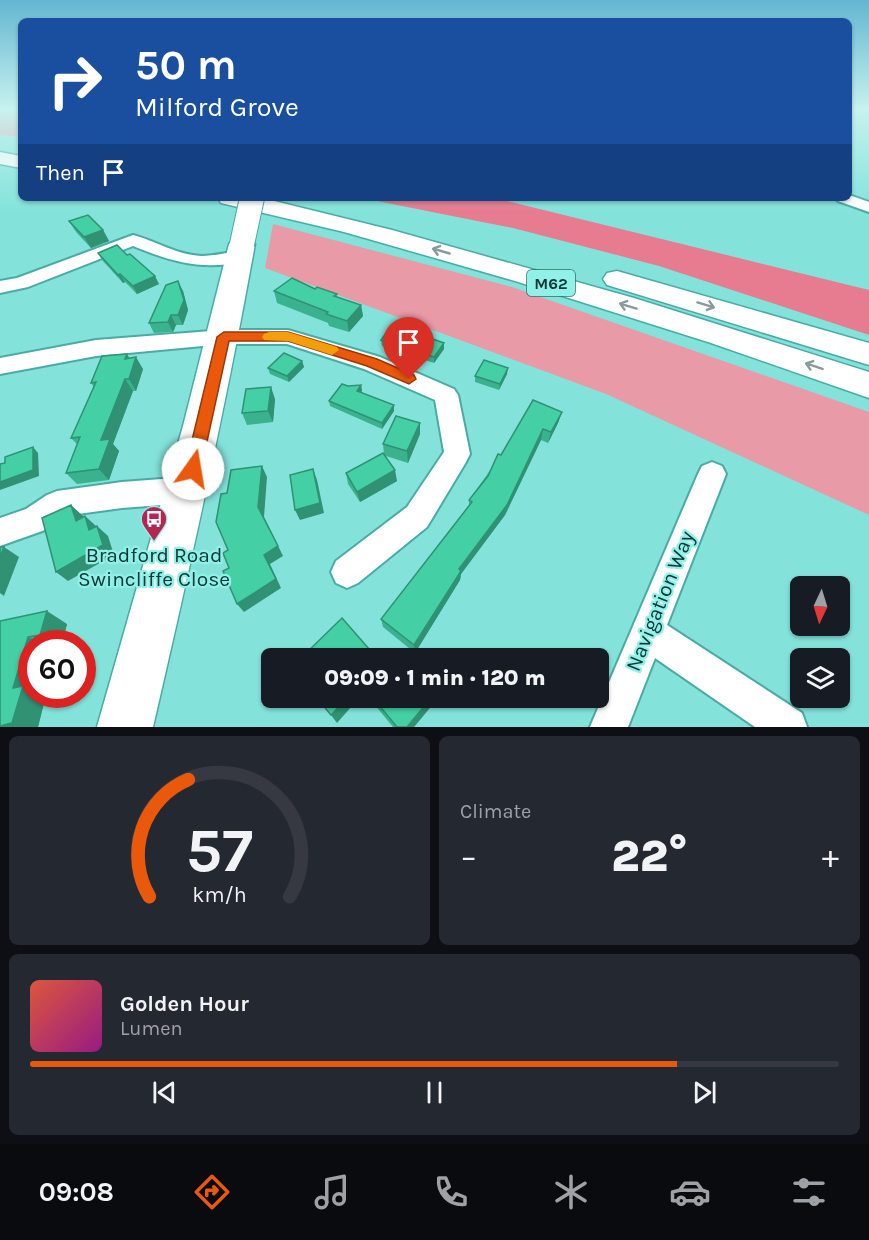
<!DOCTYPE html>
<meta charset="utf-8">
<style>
:root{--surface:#171b24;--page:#242831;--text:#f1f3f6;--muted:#9ea1a6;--line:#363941;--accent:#ea580c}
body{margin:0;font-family:Karla,sans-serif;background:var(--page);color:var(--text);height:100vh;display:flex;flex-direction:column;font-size:22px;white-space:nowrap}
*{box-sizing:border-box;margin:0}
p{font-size:20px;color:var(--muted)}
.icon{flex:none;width:33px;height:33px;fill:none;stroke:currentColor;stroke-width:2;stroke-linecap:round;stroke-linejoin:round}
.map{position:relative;height:727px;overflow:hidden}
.drawer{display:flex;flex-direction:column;gap:9px;padding:9px;background:#0d0f14;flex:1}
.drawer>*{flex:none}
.guide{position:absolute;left:18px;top:18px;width:834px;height:183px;border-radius:9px;box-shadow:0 2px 4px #0004;background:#1a4fa0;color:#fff;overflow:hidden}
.needle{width:39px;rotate:184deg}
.controls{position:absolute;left:790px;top:576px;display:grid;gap:12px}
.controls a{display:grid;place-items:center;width:60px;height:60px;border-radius:9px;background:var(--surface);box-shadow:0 2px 4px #0004;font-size:30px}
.speed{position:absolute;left:18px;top:630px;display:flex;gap:12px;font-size:30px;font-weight:700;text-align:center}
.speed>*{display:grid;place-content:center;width:78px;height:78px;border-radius:50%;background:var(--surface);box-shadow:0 2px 4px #0004;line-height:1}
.speed .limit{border:9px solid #d22;background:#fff;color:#111}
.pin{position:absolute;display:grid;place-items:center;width:51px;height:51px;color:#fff;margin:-62px -26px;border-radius:50% 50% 50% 0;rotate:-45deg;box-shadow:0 0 6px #0007}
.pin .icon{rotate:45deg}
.me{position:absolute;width:66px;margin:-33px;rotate:13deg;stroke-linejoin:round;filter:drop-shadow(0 0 4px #0008)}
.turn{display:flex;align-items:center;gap:21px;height:126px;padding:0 18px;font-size:27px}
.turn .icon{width:78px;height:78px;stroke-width:2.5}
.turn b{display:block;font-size:42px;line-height:51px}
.then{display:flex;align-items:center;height:57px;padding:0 18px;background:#0003;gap:12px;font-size:22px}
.big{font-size:45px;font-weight:800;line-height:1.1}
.drawer .card{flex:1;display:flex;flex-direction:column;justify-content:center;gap:9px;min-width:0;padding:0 21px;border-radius:9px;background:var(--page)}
.drawer .dial{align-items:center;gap:0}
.dial svg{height:156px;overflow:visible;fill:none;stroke:var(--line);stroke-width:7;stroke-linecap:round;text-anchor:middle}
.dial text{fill:var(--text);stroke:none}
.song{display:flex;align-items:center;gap:18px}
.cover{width:72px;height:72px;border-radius:9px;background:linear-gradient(135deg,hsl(10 70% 55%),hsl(310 70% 35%))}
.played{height:6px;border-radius:3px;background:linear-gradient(90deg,var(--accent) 80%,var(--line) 80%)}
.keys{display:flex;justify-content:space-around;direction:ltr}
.heat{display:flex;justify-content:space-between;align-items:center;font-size:33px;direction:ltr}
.drawer .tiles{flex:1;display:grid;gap:9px;grid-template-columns:1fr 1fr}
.card:last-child{grid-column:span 2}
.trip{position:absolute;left:261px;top:648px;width:348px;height:60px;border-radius:9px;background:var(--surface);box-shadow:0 2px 4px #0004;font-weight:800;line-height:60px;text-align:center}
.tabs{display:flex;height:96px;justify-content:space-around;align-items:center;background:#090b0e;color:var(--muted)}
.tabs .icon{width:42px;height:42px}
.tabs .on{color:var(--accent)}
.tabs b{font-size:27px;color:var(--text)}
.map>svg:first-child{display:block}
.green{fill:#e89aa7}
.forest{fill:#e77b90}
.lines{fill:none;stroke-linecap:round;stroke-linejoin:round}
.street-casing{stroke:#49aca4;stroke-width:4}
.primary-casing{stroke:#49aca4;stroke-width:3}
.highway-casing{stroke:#49aca4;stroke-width:3}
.street{fill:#fff;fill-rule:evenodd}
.primary{fill:#fff;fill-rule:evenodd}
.highway{fill:#fff;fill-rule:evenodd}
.primary-bridge-casing{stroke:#49aca4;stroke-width:26;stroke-linecap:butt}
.primary-bridge{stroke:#fff;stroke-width:24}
.wall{fill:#3ab28d}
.shaded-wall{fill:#309173}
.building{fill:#44cfa4;stroke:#309173;stroke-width:1.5}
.oneway{stroke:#869b9a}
.route{fill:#ea580c;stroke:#983908;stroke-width:1.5}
.slow{fill:#f59e0b}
.labels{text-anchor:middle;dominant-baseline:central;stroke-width:4.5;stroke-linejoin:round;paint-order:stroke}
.shield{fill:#90f1e8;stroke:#346f6a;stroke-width:1.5}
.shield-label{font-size:16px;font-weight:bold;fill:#0c3734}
.near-poi-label{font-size:21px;fill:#0c3734;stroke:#90f1e8}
.near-street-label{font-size:21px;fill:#0c3734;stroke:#90f1e8}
</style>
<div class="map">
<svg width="869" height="727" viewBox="0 0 869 727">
<rect width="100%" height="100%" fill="#83e3db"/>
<g class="green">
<path d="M0 109H21V137L0 135Z"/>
<path d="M273 224 512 287 869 412V515L606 394 265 268Z"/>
</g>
<path class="forest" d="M362 198H495L869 290V335L659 266 513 228Z"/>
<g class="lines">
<g class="street-casing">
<g id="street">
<path d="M849 195 869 202V212L838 201 835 198H849Z"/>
<path d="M133 235C156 241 177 255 202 256 217 256 231 250 245 253L248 257 245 261C203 271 172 262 133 246L28 287 0 293V281L17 278Z"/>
<path d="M224 330H288L380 357 454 389 458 395 470 454 466 462 427 527 358 583 347 588 336 583 331 572 336 561 407 507 444 452 435 400 364 369 287 344H224L96 356 0 374V358L96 340Z"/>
<path d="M712 462 722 466 726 474 667 625 802 713 807 727H755L655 658 628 727H590L698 474 702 466Z"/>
<path d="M188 477 198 481 202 490 198 499 188 503 122 508 63 516 45 530 0 546V518L26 509 47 495 57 491 122 482Z"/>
</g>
</g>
<g class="primary-casing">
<path id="primary" d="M242 236 251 239 255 244C226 406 190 567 153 727H97L183 426 229 244 233 239Z"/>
</g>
<g class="highway-casing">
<g id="highway">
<path d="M0 152 21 156V168L0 164Z"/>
<path d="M218 198H262L392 230 634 298 869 372V398L711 343 515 281 344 232 221 203Z"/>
<path d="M617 271 869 343V365L607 285 603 279 607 273Z"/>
</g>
</g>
<use href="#street" class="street"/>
<use href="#primary" class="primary"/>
<use href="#highway" class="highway"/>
<g class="primary-bridge-casing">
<path id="primary-bridge" d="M242 244 252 198"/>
</g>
<use href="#primary-bridge" class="primary-bridge"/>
</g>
<g class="wall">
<path d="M69 221 103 230 109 241 91 248 76 232Z"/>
<path d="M98 253 159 284 137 294 125 282 123 283 102 260Z"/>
<path d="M315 289 337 294V297L361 305 363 316 349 332 329 326 328 323 277 303 274 291Z"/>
<path d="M183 291 188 310 183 325H176L173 332 154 333 149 323Z"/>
<path d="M381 340 444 343V349L434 363 382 346Z"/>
<path d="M127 354 129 358 143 369 136 391H133L113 444 119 451 109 480 77 484 66 473 77 444 71 438 94 387 91 383Z"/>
<path d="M302 361 304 367 289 382 270 374 268 368Z"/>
<path d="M507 374 499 390 475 382V376Z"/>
<path d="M361 385 362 391 361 392 394 405V411L382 429 330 406 329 401 348 386Z"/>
<path d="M275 399 273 422 247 425 242 413Z"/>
<path d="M562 412 558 423 548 443 541 440 505 515 461 574 460 580 415 653 383 627 381 619 469 505V500L501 455Z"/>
<path d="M420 434 408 463 386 456 397 481 360 502 348 484 346 473 384 454 383 444Z"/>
<path d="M0 621 67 624 62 644H32V694L46 695 38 727Z"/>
<path d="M369 698H438L414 727H393Z"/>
</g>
<g class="shaded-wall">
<path d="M103 230 109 241 91 248 84 237Z"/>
<path d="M120 274 125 282 123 283 118 275Z"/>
<path d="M155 276 159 284 137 294 133 286Z"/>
<path d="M178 281 183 291 188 310 183 325 178 315Z"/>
<path d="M361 305 363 316 349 332 347 321Z"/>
<path d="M171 315 176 325 173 332 168 322Z"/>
<path d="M444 343V349L434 363V357Z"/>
<path d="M127 354 133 365 136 357 143 369 136 391 129 379 125 359Z"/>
<path d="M302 361 304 367 289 382 287 376Z"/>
<path d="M508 368 507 374 499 390 500 384Z"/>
<path d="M125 379 133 391 113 444 119 451 109 480 99 469 101 440Z"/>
<path d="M361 385 362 391 358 397 357 391Z"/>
<path d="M271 387 275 399 273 422 268 411Z"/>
<path d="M394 405V411L382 429V423Z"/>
<path d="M562 412 558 423 548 443 551 432Z"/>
<path d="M420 423V434L408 463 407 451Z"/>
<path d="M543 429 541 440 505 515 461 574 460 580 415 653 414 645 459 569Z"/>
<path d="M33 447 38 453 39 476 0 490V482Z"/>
<path d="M262 466 267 477 264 517 283 556 270 564 281 588 244 612 237 604 264 555 258 507Z"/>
<path d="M313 469 317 480 324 513 300 520 295 510Z"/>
<path d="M395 470 397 481 360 502 357 492Z"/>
<path d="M71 505 83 516 87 531 76 521Z"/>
<path d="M85 516 96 526 89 530Z"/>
<path d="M97 526 108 536 114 555 68 581 56 572Z"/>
<path d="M4 547 19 557 4 596 0 593V557Z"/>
<path d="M47 611 67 624 62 644H57L40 635Z"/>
<path d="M28 637 42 644H32V694L46 695 38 727H0Z"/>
<path d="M347 698H359L337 723 331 715Z"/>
<path d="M431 698H438L414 727H407Z"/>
</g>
<g class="building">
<path d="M88 215 103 230 84 237 69 221Z"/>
<path d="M117 245 127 255 130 254 155 276 133 286 120 274 118 275 98 253Z"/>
<path d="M292 278 315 289 317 287 337 294 334 296 361 305 347 321 326 314 328 312 274 291Z"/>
<path d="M178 281 184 300 178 315H171L168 322 149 323 166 285Z"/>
<path d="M392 325 444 343 434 357 381 340Z"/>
<path d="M284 353 302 361 287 376 268 368Z"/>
<path d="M127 354 125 359 136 357 129 379H125L101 440 110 439 99 469 66 473 80 437 71 438 96 382 91 383 102 356Z"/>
<path d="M484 360 508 368 500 384 475 376Z"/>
<path d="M342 384 348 386 361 385 357 391 394 405 382 423 329 401Z"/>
<path d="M271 387 268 411 242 413 246 389Z"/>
<path d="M533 400 562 412 551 432 543 429 507 505 459 569 461 571 414 645 381 619 472 502 469 500 488 476 498 454 501 455Z"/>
<path d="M396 416 420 423 407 451 383 444Z"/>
<path d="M33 447V470L0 482V464L5 463V457Z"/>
<path d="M383 453 395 470 357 492 346 473Z"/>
<path d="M262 466 258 507 278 546 264 555 276 579 237 604 223 571 229 568 223 553 228 550 216 522 221 494 227 493 231 470Z"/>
<path d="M313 469 320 503 295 510 290 475Z"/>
<path d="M71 505 76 521 85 516 89 530 97 526 103 545 56 572 42 518Z"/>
<path d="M0 547H4L0 557Z"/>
<path d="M47 611 40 635 28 637 13 688 23 686 12 723 0 726V621Z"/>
<path d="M342 618 377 658H301Z"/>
<path d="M416 654 420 658H412Z"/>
<path d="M317 698H347L331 715Z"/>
<path d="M373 698H431L407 727H397Z"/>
</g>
<defs><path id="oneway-shaft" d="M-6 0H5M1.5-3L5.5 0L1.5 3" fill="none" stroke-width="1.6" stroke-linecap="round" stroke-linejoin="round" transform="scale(1.5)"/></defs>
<g class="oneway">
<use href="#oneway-shaft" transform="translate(441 251) rotate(-164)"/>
<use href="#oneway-shaft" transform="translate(706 305) rotate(17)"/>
<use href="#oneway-shaft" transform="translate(628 306) rotate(-163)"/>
<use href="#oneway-shaft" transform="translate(814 366) rotate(-162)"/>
</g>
<linearGradient id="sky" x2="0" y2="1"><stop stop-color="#63b6d1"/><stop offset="0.52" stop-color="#c7f2ef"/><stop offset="1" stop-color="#c7f2ef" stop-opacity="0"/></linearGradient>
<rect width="869" height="211" fill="url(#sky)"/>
<path class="route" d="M224 332H288L377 359 414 375 416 379 409 384 367 366 288 341H229L201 469 199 474 193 476 187 474 185 469 217 337Z"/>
<path class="slow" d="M269 332H288L337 347 339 350 332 355 288 341 264 340 262 337 264 334Z"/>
<defs>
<g id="bus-pin" transform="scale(1.35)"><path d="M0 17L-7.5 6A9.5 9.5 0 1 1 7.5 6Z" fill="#b62552" stroke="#90f1e8"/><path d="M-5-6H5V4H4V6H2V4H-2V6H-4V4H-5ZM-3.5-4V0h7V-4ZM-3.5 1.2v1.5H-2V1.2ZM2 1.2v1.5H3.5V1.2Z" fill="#fff"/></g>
</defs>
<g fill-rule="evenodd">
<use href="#bus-pin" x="154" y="519"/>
</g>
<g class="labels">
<rect class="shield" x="527" y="270" width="48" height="26" rx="4.5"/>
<g class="shield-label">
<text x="551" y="283">M62</text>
</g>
<g class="near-poi-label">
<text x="154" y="555">Bradford Road<tspan x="154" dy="24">Swincliffe Close</tspan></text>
</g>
<g class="near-street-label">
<text transform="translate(660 601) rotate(-68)">Navigation Way</text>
</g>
</g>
</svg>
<div class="controls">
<a><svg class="needle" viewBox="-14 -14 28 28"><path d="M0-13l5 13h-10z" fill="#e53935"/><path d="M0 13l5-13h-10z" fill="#9ea1a6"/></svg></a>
<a><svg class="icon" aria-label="layers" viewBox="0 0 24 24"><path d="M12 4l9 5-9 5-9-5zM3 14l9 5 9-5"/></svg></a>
</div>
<div class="speed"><div class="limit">60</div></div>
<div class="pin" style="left:409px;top:379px;background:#d93025"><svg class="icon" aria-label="arrive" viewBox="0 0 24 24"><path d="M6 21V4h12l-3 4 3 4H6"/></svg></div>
<svg class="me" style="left:193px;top:469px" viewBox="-20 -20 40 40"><circle r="19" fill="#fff"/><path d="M0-13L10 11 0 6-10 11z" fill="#ea580c"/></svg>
<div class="trip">09:09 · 1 min · 120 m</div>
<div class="guide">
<div class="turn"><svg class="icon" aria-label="right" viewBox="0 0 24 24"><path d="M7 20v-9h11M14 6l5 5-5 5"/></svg><div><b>50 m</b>Milford Grove</div></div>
<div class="then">Then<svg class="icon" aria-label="arrive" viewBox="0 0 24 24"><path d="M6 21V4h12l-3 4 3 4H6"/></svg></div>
</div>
</div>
<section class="drawer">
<div class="tiles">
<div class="card dial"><svg viewBox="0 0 100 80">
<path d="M14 69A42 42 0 1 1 86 69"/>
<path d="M14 69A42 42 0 0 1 34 9" stroke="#ea580c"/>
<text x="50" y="56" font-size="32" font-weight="700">57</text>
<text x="50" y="72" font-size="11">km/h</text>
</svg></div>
<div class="card"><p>Climate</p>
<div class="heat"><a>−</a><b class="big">22°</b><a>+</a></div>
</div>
<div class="card">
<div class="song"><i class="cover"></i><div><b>Golden Hour</b><p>Lumen</p></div></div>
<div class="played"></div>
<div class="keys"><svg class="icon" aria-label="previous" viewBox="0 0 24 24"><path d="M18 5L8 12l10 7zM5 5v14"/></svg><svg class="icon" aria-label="pause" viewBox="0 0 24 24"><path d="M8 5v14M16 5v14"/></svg><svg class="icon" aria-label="next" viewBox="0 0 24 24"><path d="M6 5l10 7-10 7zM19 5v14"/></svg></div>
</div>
</div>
</section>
<nav class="tabs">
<b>09:08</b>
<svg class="icon on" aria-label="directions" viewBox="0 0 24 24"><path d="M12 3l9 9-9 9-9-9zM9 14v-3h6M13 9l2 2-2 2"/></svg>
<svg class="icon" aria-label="music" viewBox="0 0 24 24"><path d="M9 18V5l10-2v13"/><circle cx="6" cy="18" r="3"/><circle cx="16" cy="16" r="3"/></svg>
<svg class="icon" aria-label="phone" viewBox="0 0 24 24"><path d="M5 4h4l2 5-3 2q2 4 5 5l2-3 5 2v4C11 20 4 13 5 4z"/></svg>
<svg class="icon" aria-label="climate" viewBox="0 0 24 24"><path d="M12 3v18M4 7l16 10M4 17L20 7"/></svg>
<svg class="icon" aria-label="car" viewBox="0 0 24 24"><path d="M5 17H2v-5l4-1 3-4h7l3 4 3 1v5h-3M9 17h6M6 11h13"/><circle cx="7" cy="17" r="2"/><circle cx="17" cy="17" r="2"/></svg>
<svg class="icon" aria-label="filters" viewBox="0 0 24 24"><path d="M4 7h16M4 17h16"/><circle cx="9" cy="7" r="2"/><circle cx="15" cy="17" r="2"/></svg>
</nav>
